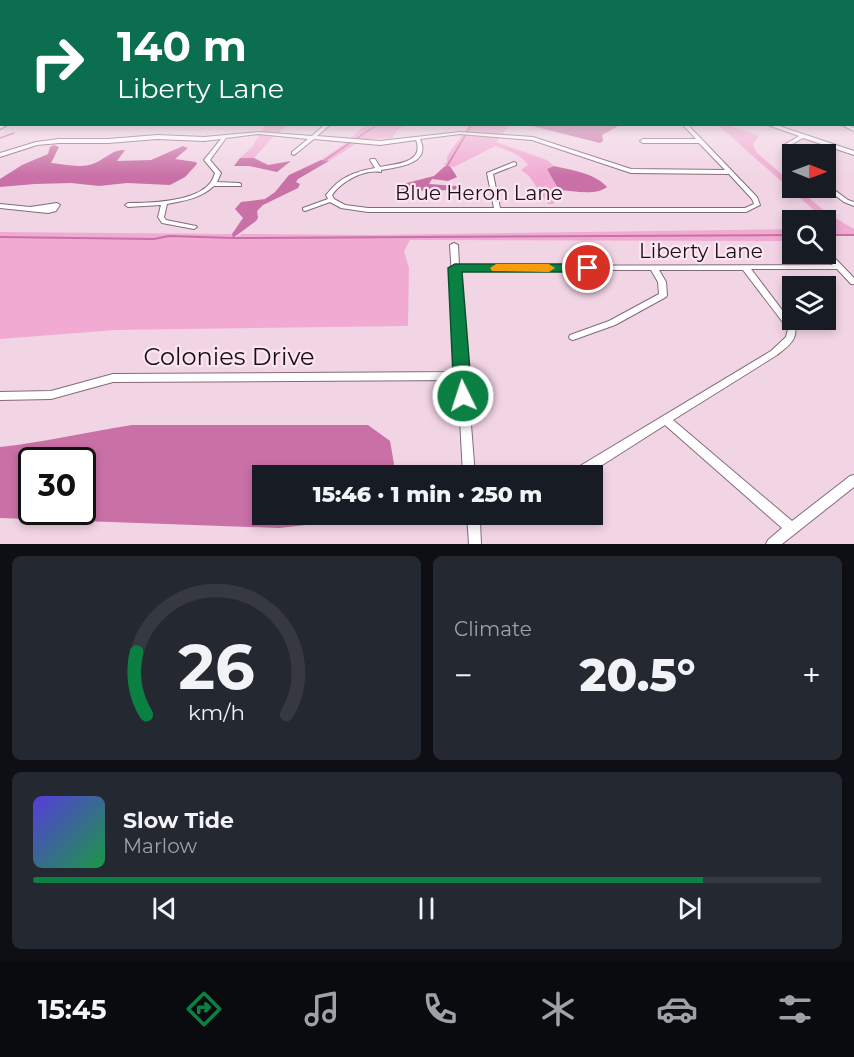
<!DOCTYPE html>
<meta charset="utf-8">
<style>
:root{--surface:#171b24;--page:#242831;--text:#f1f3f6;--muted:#9ea1a6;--line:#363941;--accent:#0b8043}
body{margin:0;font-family:Montserrat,sans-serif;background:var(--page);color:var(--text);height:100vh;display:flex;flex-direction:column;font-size:22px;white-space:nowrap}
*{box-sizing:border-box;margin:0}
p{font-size:20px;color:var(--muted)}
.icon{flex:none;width:33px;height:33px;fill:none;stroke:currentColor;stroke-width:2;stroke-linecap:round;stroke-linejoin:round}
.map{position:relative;height:544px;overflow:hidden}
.drawer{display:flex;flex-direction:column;gap:12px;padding:12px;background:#0d0f14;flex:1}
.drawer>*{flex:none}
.hud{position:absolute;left:0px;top:0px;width:855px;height:126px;box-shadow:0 3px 9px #0003;background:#0b6e4f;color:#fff;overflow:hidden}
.needle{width:39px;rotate:91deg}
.buttons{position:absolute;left:782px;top:144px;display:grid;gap:12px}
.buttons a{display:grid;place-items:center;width:54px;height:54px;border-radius:0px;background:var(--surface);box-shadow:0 3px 9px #0003;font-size:30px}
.speed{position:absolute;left:18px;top:447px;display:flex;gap:12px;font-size:30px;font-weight:700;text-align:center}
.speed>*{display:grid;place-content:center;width:78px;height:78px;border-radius:50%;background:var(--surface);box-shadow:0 3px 9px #0003;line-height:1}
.speed .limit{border:3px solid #111;border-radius:9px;background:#fff;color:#111}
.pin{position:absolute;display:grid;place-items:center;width:51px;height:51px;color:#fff;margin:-26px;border:3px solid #fff;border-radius:50%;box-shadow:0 2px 6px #0007}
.me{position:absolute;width:66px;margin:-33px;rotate:356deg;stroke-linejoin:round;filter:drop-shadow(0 0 4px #0008)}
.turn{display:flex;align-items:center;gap:21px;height:126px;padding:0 18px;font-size:27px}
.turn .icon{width:78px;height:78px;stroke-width:2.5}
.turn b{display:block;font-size:42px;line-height:51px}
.big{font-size:45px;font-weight:800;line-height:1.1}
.drawer .widget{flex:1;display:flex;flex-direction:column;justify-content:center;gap:9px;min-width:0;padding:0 21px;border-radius:9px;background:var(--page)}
.drawer .dial{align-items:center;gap:0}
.dial svg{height:156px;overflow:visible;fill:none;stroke:var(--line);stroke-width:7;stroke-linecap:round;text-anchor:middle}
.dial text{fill:var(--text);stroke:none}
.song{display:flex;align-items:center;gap:18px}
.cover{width:72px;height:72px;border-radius:9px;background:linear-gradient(135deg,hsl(250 70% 55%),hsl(140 70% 35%))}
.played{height:6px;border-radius:3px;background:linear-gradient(90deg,var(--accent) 85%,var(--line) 85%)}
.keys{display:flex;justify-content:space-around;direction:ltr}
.heat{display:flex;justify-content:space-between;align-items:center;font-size:33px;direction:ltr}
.drawer .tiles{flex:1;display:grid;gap:12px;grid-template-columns:1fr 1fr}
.widget:last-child{grid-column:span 2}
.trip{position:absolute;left:252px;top:465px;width:351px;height:60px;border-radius:0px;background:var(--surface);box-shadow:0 3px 9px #0003;font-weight:800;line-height:60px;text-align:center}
.tab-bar{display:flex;height:96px;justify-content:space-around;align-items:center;background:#090b0e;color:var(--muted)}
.tab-bar .icon{width:42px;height:42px}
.tab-bar .active{color:var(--accent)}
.tab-bar b{font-size:27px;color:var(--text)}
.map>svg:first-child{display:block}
.green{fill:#f1abd3}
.water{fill:#c970a6;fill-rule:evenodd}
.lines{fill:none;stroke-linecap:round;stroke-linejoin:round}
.stream-far1{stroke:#c970a6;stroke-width:1.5}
.stream{stroke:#c970a6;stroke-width:2}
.minor-casing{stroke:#846b79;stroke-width:2}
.motorway-casing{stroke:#846b79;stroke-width:3}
.minor{fill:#fff;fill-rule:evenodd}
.motorway{fill:#fff;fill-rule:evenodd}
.route{fill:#0b8043;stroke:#07532c;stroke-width:1.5}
.slow{fill:#f59e0b}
.labels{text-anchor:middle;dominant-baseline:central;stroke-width:4.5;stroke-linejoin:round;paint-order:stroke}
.street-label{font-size:20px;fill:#191015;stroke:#fce4f1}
.near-street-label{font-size:24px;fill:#191015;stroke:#fce4f1}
</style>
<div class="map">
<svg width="854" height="544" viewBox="0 0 854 544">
<rect width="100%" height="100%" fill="#f2d5e5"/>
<g class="green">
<path d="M265 125H289L273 137 254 158H240L252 147Z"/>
<path d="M365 125H406L398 129 392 138 364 139 329 161 321 160 343 145Z"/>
<path d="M469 125H509L496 142 547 160 554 166 547 169 562 194 553 204H548L529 176 521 170 528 165C520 154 507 150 495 146L454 167 442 164 447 163V156Z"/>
<path d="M718 125H727L759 136 753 144 756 152 792 183V188H797L827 213 854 229V234H825L826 221Z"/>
<path d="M792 229V241L410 240 404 251 409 268 408 326 116 330 0 339V232L232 234 234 238 242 234 369 235Z"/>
</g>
<g class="water">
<path d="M528 125 620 124V125L602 135 603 141 600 143Z"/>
<path d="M54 145 59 147 51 163C64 164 83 169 95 163 107 158 111 150 125 150L117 161 151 160 183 146 188 148 175 159 196 162 197 164 185 177 170 185 127 183 99 186 71 183 35 184 0 187V179L22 165 48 154 50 147Z"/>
<path d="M240 158H254L268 165 291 161 277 172 249 166H234Z"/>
<path d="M321 160 329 161 298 179 296 182 300 184 298 188 263 205 257 211 258 218 256 221 233 238 232 234 243 218 235 209 241 202 265 199 275 192 289 175Z"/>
<path d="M445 166H450L457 177 448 181 432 179 429 184 456 186 458 187 455 190 395 191V186L434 176Z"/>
<path d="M554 166C571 170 595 173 607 187 595 196 574 191 559 190L547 169Z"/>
<path d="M132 425H368L390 441 394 464 391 475 262 476V514L359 515 352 520 279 528 0 518V447C45 442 87 432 132 425ZM32 460H82V512H32Z"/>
</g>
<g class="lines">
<g class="stream-far1">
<path d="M0 138 14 133"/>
<path d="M325 160 378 124"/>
<path d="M447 166 472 124"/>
</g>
<g class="stream">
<path d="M825 235H854"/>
<path d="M0 237 154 239 169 236 233 238 792 235"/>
</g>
<g class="minor-casing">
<g id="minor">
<path d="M325 124H331L317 136 380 141 460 132 533 137 631 169 725 170 699 143H643L640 141 643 139H696L682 124H687L757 197 760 205 746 212H368L341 208 330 202 305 211 303 210V208L328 199 326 195 327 194C340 177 354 172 375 168L370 160 371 159H375L380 167C395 164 425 163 416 140L380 145 314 139 294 155 292 154V152L308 139 259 134 226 138 210 160 221 173 217 182 239 183 241 184V186H214C201 198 184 201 167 204L164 217 166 220 196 226 197 227 194 229 162 223 158 217 161 205 128 207 125 205 128 203C150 203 197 202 211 182 213 179 214 176 215 173L204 160 221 139 204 141 157 139 108 143H59L37 145 0 157V153L36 142 59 139H108L157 135 204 137 259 132 312 136ZM460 134 532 140 631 173 729 174 752 199 754 204 745 208H500L493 174 516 165V163L514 162 487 173 494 208H368L345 205 334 199 332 195C342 181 364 169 381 172V170C398 167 432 164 420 139Z"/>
<path d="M765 124H773L854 151V155L803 138 789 146V151L793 154 792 159 783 151 784 145 799 136Z"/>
<path d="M840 124H847L854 128V131Z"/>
<path d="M825 183 848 200 854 202V206L844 202 825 188Z"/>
<path d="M57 203 60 205 56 211 48 213 0 208V204L30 207Z"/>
<path d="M454 243 458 245 459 266 833 265 822 254H825V251H828L854 278V284H851L837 269H751L795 327C798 340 786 348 777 355L673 420 792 521 850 476 854 475V487L782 544H766L768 540 782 528 665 425 585 476H569L570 472 771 351 786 337 788 329 743 270H659L666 282 667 295 666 297 615 325 573 340 570 339 569 337 570 335 609 321 659 294 658 282 651 270H459L475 476H463L458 380 113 382 51 399 0 400V392L51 391 113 374 458 372 450 245Z"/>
<path d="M467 514H513L511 518 507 520 480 522 481 544H469Z"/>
</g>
</g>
<g class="motorway-casing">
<path id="motorway" d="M1 122 2 124H8L0 129Z"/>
</g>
<use href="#minor" class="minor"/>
<use href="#motorway" class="motorway"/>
</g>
<linearGradient id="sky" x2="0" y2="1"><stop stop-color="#9b99ce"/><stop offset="0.57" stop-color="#f9ecf3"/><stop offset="1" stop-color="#f9ecf3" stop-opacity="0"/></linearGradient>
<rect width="854" height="176" fill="url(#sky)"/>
<path class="route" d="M455 264H588L595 268 588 272H462L472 396 469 401 463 403 456 401 454 396 448 268Z"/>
<path class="slow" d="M496 264H549L555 268 549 272 492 271 490 268Z"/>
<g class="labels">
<g class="street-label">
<text x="479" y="193">Blue Heron Lane</text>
<text x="701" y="251">Liberty Lane</text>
</g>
<g class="near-street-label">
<text x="229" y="356">Colonies Drive</text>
</g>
</g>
</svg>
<div class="buttons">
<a><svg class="needle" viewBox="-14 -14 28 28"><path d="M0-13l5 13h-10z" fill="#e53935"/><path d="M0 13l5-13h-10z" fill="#9ea1a6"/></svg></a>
<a><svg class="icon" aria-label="search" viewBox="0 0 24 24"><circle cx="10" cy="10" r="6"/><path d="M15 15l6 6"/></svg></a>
<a><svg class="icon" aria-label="layers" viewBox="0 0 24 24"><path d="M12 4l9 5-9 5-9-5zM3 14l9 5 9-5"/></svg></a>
</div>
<div class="speed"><div class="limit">30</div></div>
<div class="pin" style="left:588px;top:268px;background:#d93025"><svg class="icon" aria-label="arrive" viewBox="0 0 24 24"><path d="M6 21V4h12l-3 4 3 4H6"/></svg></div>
<svg class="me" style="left:463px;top:396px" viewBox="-20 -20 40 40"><circle r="17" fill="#0b8043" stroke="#fff" stroke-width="3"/><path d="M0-11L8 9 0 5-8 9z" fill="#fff"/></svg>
<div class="trip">15:46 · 1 min · 250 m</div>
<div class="hud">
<div class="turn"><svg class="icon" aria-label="right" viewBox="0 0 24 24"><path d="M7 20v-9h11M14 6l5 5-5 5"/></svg><div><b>140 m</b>Liberty Lane</div></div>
</div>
</div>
<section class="drawer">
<div class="tiles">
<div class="widget dial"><svg viewBox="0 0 100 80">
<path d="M14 69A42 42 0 1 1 86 69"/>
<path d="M14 69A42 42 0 0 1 9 37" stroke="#0b8043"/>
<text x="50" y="56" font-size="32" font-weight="700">26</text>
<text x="50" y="72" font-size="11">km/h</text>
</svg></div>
<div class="widget"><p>Climate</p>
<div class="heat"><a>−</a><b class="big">20.5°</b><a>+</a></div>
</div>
<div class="widget">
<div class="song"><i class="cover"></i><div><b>Slow Tide</b><p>Marlow</p></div></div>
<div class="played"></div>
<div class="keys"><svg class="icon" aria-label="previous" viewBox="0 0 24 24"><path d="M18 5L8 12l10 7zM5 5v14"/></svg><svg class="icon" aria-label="pause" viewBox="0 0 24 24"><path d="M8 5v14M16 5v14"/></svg><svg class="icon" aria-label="next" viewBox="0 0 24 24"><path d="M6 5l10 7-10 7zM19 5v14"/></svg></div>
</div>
</div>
</section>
<nav class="tab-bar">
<b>15:45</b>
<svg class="icon active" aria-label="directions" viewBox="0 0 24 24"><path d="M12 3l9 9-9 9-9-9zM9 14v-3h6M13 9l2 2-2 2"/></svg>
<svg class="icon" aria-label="music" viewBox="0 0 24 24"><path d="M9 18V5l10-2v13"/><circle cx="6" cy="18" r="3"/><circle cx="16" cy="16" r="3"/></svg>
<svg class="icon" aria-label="phone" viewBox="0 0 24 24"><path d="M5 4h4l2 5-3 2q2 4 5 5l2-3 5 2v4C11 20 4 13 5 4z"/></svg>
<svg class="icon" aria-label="climate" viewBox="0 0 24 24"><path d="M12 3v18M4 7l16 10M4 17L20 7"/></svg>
<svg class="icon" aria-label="car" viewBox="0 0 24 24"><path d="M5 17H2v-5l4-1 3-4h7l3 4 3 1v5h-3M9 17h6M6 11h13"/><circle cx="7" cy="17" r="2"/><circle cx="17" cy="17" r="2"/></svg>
<svg class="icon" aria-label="filters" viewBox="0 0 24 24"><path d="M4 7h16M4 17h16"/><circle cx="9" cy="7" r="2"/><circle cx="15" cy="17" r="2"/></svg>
</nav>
